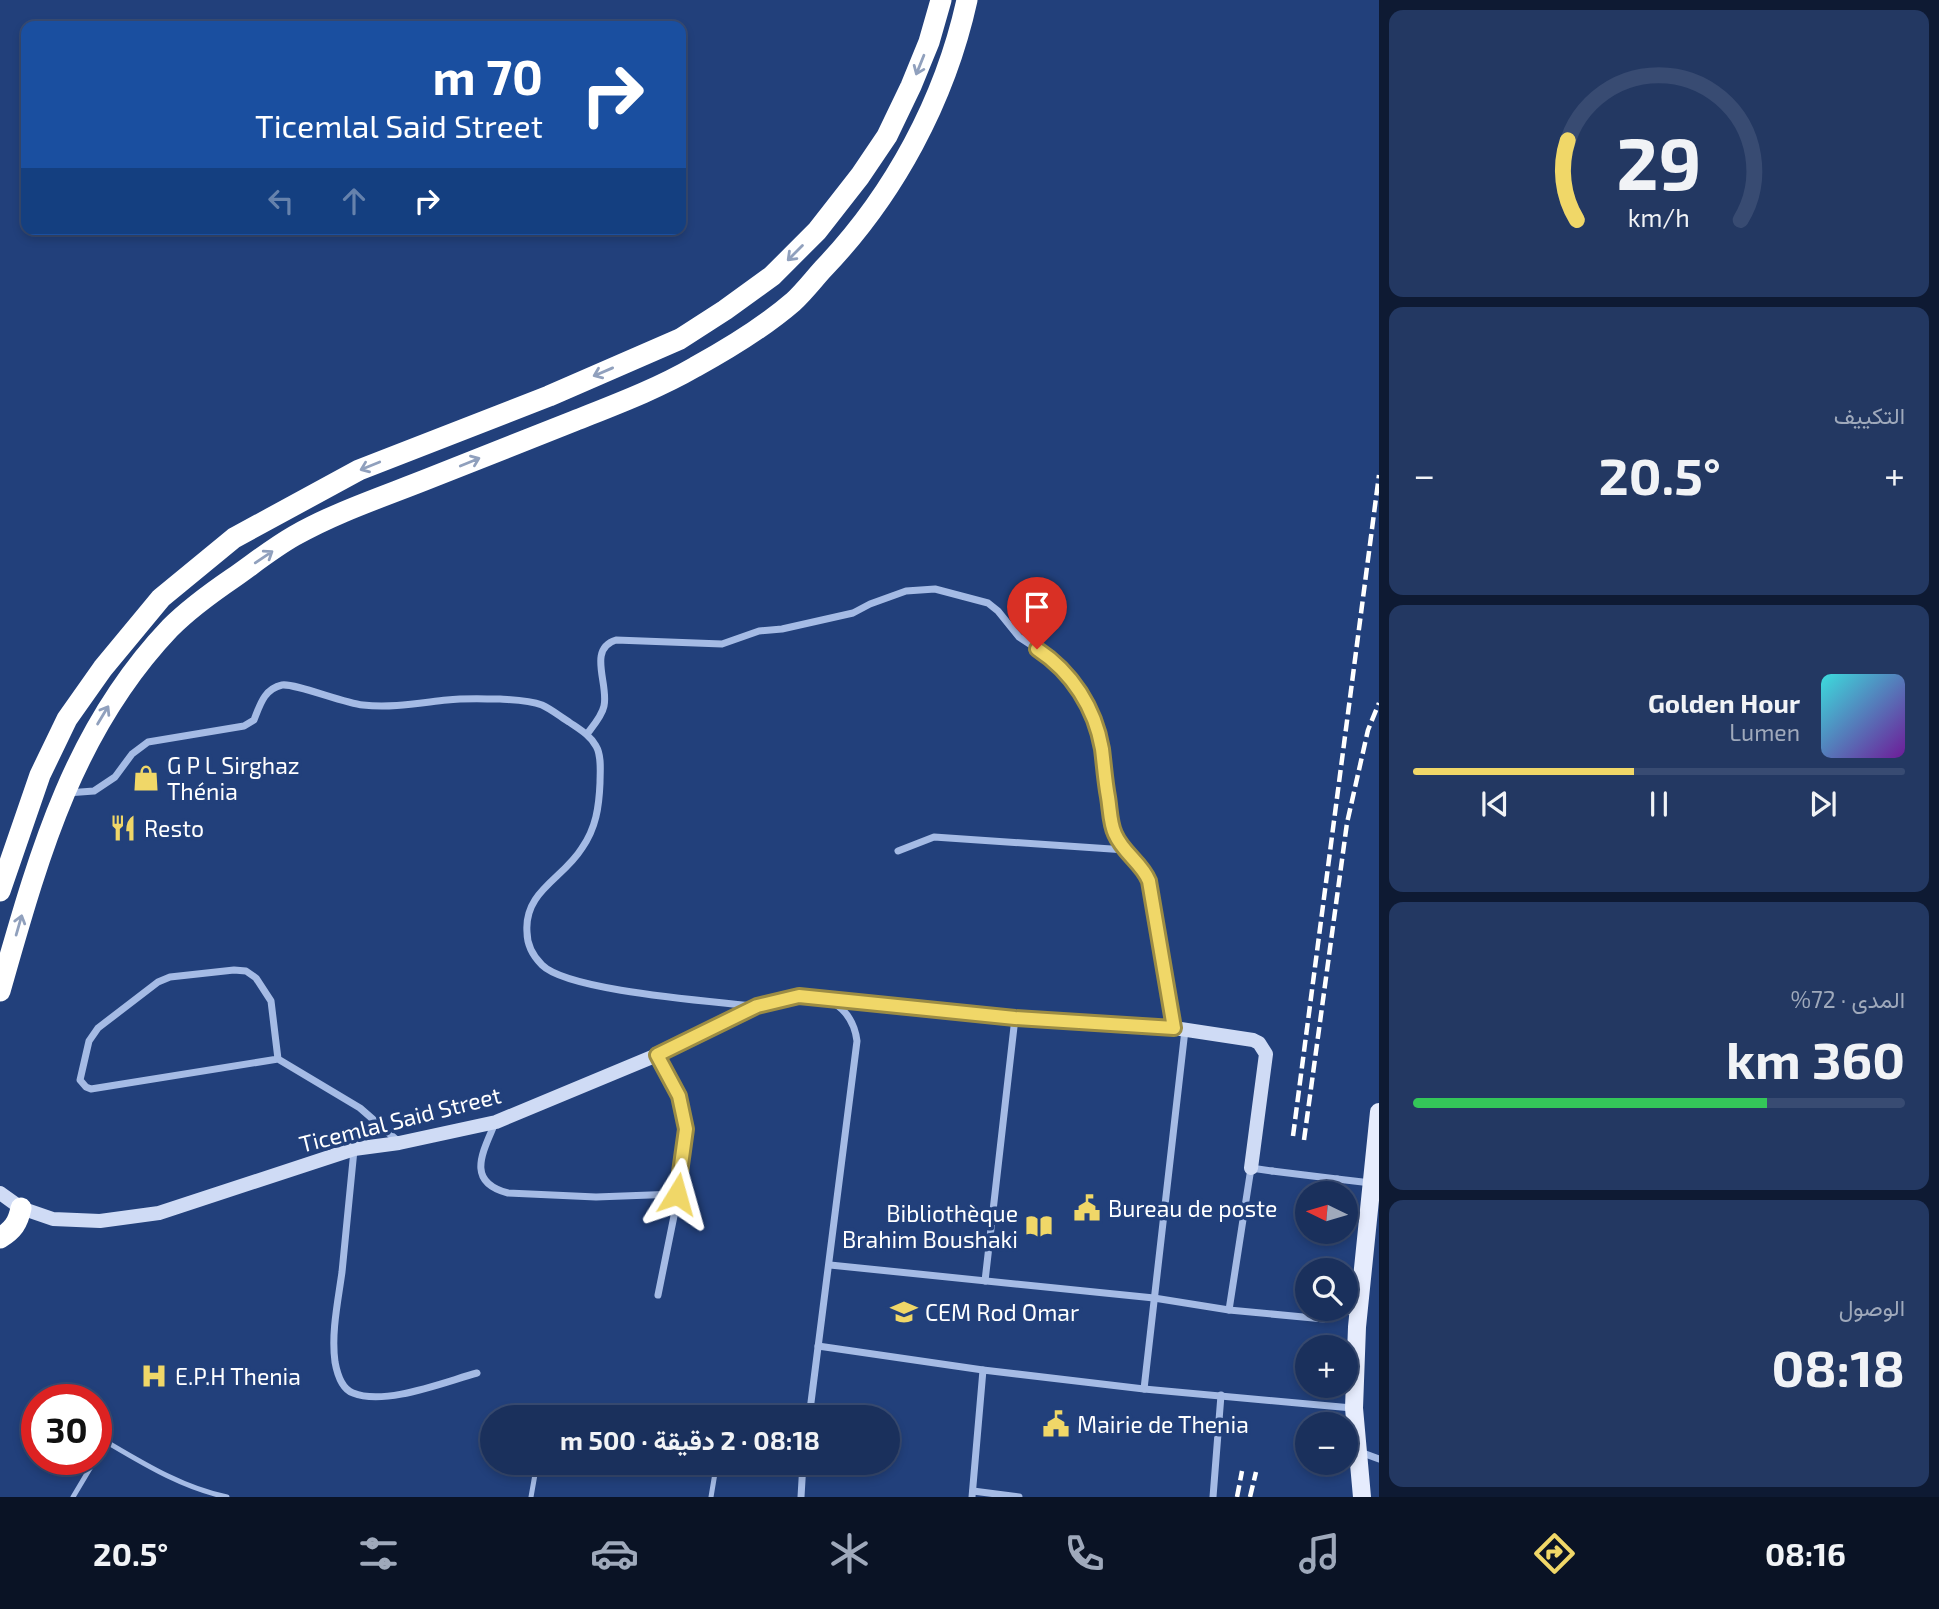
<!DOCTYPE html>
<html lang="ar">
<meta charset="utf-8">
<style>
:root{--surface:#1a305c;--page:#233862;--text:#f1f3f6;--muted:#9fa9bb;--line:#384b72;--accent:#f0d768}
body{margin:0;font-family:"Exo 2",Vazirmatn,sans-serif;background:var(--page);color:var(--text);direction:rtl;height:100vh;display:flex;flex-direction:column;font-size:26px;white-space:nowrap}
*{box-sizing:border-box;margin:0}
p{font-size:23px;color:var(--muted)}
.icon{flex:none;width:38px;height:38px;fill:none;stroke:currentColor;stroke-width:2;stroke-linecap:round;stroke-linejoin:round}
.map{position:relative;flex:1;overflow:hidden;direction:ltr}
.drawer{display:flex;flex-direction:column;gap:10px;padding:10px;background:#0e1a33;width:560px}
.drawer>*{flex:none}
.hud{position:absolute;left:21px;top:21px;width:665px;height:214px;border-radius:14px;box-shadow:0 4px 10px #0003,0 0 0 2px var(--line);direction:rtl;background:#1a4fa0;color:#fff;overflow:hidden}
.needle{width:46px;rotate:275deg}
.tools{position:absolute;left:1295px;top:1181px;display:grid;gap:14px}
.tools a{display:grid;place-items:center;width:63px;height:63px;border-radius:50%;background:var(--surface);box-shadow:0 4px 10px #0003,0 0 0 2px var(--line);font-size:35px}
.speed{position:absolute;left:21px;top:1384px;display:flex;gap:14px;font-size:35px;font-weight:700;text-align:center}
.speed>*{display:grid;place-content:center;width:91px;height:91px;border-radius:50%;background:var(--surface);box-shadow:0 4px 10px #0003,0 0 0 2px var(--line);line-height:1}
.speed .limit{border:10px solid #d22;background:#fff;color:#111}
.pin{position:absolute;display:grid;place-items:center;width:60px;height:60px;color:#fff;margin:-72px -30px;border-radius:50% 50% 50% 0;rotate:-45deg;box-shadow:0 0 7px #0007}
.pin .icon{rotate:45deg}
.me{position:absolute;width:77px;margin:-38px;rotate:8deg;stroke-linejoin:round;filter:drop-shadow(0 0 5px #0008)}
.turn{display:flex;align-items:center;gap:24px;height:147px;padding:0 28px;font-size:32px}
.turn .icon{width:91px;height:91px;stroke-width:2.5}
.turn b{display:block;font-size:49px;line-height:60px}
.lanes{display:flex;align-items:center;height:66px;padding:0 28px;background:#0003;justify-content:center;gap:35px;direction:ltr}
.lanes .off{opacity:.35}
.big{font-size:52px;font-weight:700;line-height:1.1}
.drawer .card{flex:1;display:flex;flex-direction:column;justify-content:center;gap:10px;min-width:0;padding:0 24px;border-radius:14px;background:var(--page)}
.drawer .dial{align-items:center;gap:0}
.dial svg{height:182px;overflow:visible;fill:none;stroke:var(--line);stroke-width:7;stroke-linecap:round;text-anchor:middle}
.dial text{fill:var(--text);stroke:none}
.song{display:flex;align-items:center;gap:21px}
.cover{width:84px;height:84px;border-radius:10px;background:linear-gradient(135deg,hsl(180 70% 55%),hsl(280 70% 35%))}
.played{height:7px;border-radius:4px;background:linear-gradient(90deg,var(--accent) 45%,var(--line) 45%)}
.keys{display:flex;justify-content:space-around;direction:ltr}
.heat{display:flex;justify-content:space-between;align-items:center;font-size:38px;direction:ltr}
.charge{height:10px;border-radius:5px;background:linear-gradient(90deg,#34c759 72%,var(--line) 0)}
.trip{position:absolute;left:480px;top:1405px;width:420px;height:70px;border-radius:35px;background:var(--surface);box-shadow:0 4px 10px #0003,0 0 0 2px var(--line);font-weight:700;line-height:70px;text-align:center;direction:rtl}
.tabs{display:flex;height:112px;justify-content:space-around;align-items:center;background:#0a1325;color:var(--muted)}
.tabs .icon{width:49px;height:49px}
.tabs .on{color:var(--accent)}
.tabs b{font-size:32px;color:var(--text)}
main{display:flex;flex:1;min-height:0}
.map>svg:first-child{display:block}
.lines{fill:none;stroke-linecap:round;stroke-linejoin:round}
.lane{stroke:#a5bbe5;stroke-width:5}
.street{stroke:#a5bbe5;stroke-width:7}
.secondary{stroke:#cfdbf5;stroke-width:14}
.primary{stroke:#e6ecfd;stroke-width:18}
.highway{stroke:#fff;stroke-width:21}
.rail{stroke:#fff;stroke-width:4.5;stroke-dasharray:12 5;stroke-linecap:butt}
.street-bridge{stroke:#a5bbe5;stroke-width:7}
.oneway{stroke:#90a0bd}
.route-casing{stroke:#9c8c44;stroke-width:18}
.route{stroke:#f0d768;stroke-width:12}
.labels{text-anchor:middle;dominant-baseline:central;stroke-width:7;stroke-linejoin:round;paint-order:stroke}
.poi-label{font-size:23px;fill:#fff;stroke:#22407b;text-anchor:start}
.street-label{font-size:23px;fill:#fff;stroke:#22407b}
</style>
<main>
<section class="drawer">
<div class="card dial"><svg viewBox="0 0 100 80">
<path d="M14 69A42 42 0 1 1 86 69"/>
<path d="M14 69A42 42 0 0 1 10 34" stroke="#f0d768"/>
<text x="50" y="56" font-size="32" font-weight="700">29</text>
<text x="50" y="72" font-size="11">km/h</text>
</svg></div>
<div class="card"><p>التكييف</p>
<div class="heat"><a>−</a><b class="big">20.5°</b><a>+</a></div>
</div>
<div class="card">
<div class="song"><i class="cover"></i><div><b>Golden Hour</b><p>Lumen</p></div></div>
<div class="played"></div>
<div class="keys"><svg class="icon" aria-label="previous" viewBox="0 0 24 24"><path d="M18 5L8 12l10 7zM5 5v14"/></svg><svg class="icon" aria-label="pause" viewBox="0 0 24 24"><path d="M8 5v14M16 5v14"/></svg><svg class="icon" aria-label="next" viewBox="0 0 24 24"><path d="M6 5l10 7-10 7zM19 5v14"/></svg></div>
</div>
<div class="card"><p>المدى · 72%</p><b class="big">360 km</b><div class="charge"></div></div>
<div class="card"><p>الوصول</p><b class="big">08:18</b></div>
</section>
<div class="map">
<svg width="1379" height="1497" viewBox="0 0 1379 1497">
<rect width="100%" height="100%" fill="#22407b"/>
<g class="lines">
<g class="lane">
<path d="M96 1457 105 1441C144 1464 183 1488 227 1497"/>
<path d="M633 1463 715 1473"/>
<path d="M73 1497 95 1460"/>
<path d="M531 1497 537 1463"/>
<path d="M711 1497 715 1473 802 1467"/>
</g>
<g class="street">
<path d="M587 734C593 726 602 716 604 706 609 684 587 649 616 640L722 644 759 631 782 629 853 613 870 604 906 591 935 589 988 603 998 611 1019 637 1054 660 1076 686 1092 711 1102 751V768L1115 835 1145 869 1149 881 1174 1028"/>
<path d="M67 793 94 791 115 777 132 754 148 742 244 726 254 720C260 705 264 689 282 685 295 683 343 703 363 705 392 708 419 703 447 700 465 698 483 699 500 699 513 700 529 700 542 705 551 709 561 717 569 722 579 729 590 735 596 746 602 756 600 772 600 783 599 807 596 828 582 848 563 879 524 891 527 932 527 945 533 956 542 965 568 991 710 1001 752 1006"/>
<path d="M898 851 934 837 1126 850"/>
<path d="M657 1055 679 1096 686 1130 674 1216 658 1295"/>
<path d="M278 1059 271 1001 256 978 246 971 234 970 170 977 158 982 98 1028 89 1041 80 1080 86 1087 91 1089 278 1059 360 1108 399 1142"/>
<path d="M495 1123C483 1152 465 1182 508 1193L596 1197 677 1194"/>
<path d="M354 1150C350 1190 346 1231 342 1272 338 1301 331 1333 335 1362 337 1373 342 1389 353 1393 385 1406 444 1382 477 1373"/>
<path d="M1337 1179 1371 1183"/>
<path d="M830 1265 1154 1298 1229 1310 1324 1319 1358 1308"/>
<path d="M985 1281 1015 1018"/>
<path d="M1229 1310 1251 1168 1272 1171"/>
<path d="M818 1346 983 1370 1144 1389 1352 1408"/>
<path d="M1144 1389 1185 1030"/>
<path d="M809 1418 857 1041C855 1025 848 1012 834 1003"/>
<path d="M1360 1452 1379 1459"/>
<path d="M973 1491 1019 1497"/>
<path d="M801 1497 803 1463"/>
<path d="M972 1497 983 1370"/>
<path d="M1213 1497 1221 1395"/>
</g>
<path class="secondary" d="M0 1193 21 1208 53 1219 100 1221 159 1213 354 1149 399 1143 496 1122 657 1055 756 1006 799 996 1015 1018 1174 1028 1253 1040 1259 1043 1266 1054 1251 1168"/>
<path class="primary" d="M1362 1497 1354 1408 1357 1327 1379 1112"/>
<g class="highway">
<path d="M0 891 40 775 67 719 103 668 161 598 234 538 359 470 549 396 680 339 725 310 772 276 817 231 860 176 887 136 911 86 929 42 941 0"/>
<path d="M0 991C38 858 72 731 170 628 189 609 211 593 233 578 253 564 273 548 294 536 336 512 385 496 430 478 478 459 526 440 574 421 614 405 657 389 695 367 728 349 764 327 793 302 804 292 813 280 823 269 894 195 945 100 967 0"/>
<path d="M0 1238C13 1230 18 1223 21 1208"/>
</g>
<g class="rail">
<path d="M1293 1136 1379 475"/>
<path d="M1304 1140 1347 823 1368 730 1379 703"/>
<path d="M1237 1497 1242 1471"/>
<path d="M1250 1497 1256 1472"/>
</g>
<path class="street-bridge" d="M1272 1171 1337 1179"/>
</g>
<defs><path id="oneway-shaft" d="M-6 0H5M1.5-3L5.5 0L1.5 3" fill="none" stroke-width="1.6" stroke-linecap="round" stroke-linejoin="round" transform="scale(1.75)"/></defs>
<g class="oneway">
<use href="#oneway-shaft" transform="translate(920 65) rotate(112)"/>
<use href="#oneway-shaft" transform="translate(795 253) rotate(135)"/>
<use href="#oneway-shaft" transform="translate(603 372) rotate(157)"/>
<use href="#oneway-shaft" transform="translate(470 462) rotate(-22)"/>
<use href="#oneway-shaft" transform="translate(370 466) rotate(158)"/>
<use href="#oneway-shaft" transform="translate(264 557) rotate(-34)"/>
<use href="#oneway-shaft" transform="translate(103 715) rotate(-59)"/>
<use href="#oneway-shaft" transform="translate(19 925) rotate(-74)"/>
</g>
<g class="lines">
<g class="route-casing">
<path id="route" d="M677 1194 686 1129 679 1096 657 1055 757 1006 799 996 1015 1018 1174 1028 1149 881C1142 863 1123 853 1115 834 1110 824 1110 809 1108 797 1105 781 1104 765 1102 749 1095 708 1072 672 1037 649"/>
</g>
<use href="#route" class="route"/>
</g>
<defs>
<g id="shop-bare" transform="scale(2.1)"><path d="M-5-2.5h2.3a2.7 3.5 0 0 1 5.4 0H5L5.5 6h-11ZM-1.5-2.5h3a1.5 2.3 0 0 0-3 0Z" fill="#f0d768" stroke="#22407b" stroke-width="2.5" paint-order="stroke"/></g>
<g id="restaurant-bare" transform="scale(2.1)"><path d="M-5-6h1v4h1v-4h1v4h1v-4h1v5L-1.5 .5V6h-2V.5L-5-1ZM5-6V6H3V1.5H1.5Q1.5-4 5-6Z" fill="#f0d768" stroke="#22407b" stroke-width="2.5" paint-order="stroke"/></g>
<g id="civic-bare" transform="scale(2.1)"><path d="M-.6-6.5H3V-4.5H.6V-3L4-1V1h2V6H-6V1h2V-1L-.6-3ZM-1.2 2.5V6h2.4V2.5Z" fill="#f0d768" stroke="#22407b" stroke-width="2.5" paint-order="stroke"/></g>
<g id="library-bare" transform="scale(2.1)"><path d="M-6-4Q-3-5.5-.7-3.5V5Q-3 3-6 4ZM6-4Q3-5.5 .7-3.5V5Q3 3 6 4Z" fill="#f0d768" stroke="#22407b" stroke-width="2.5" paint-order="stroke"/></g>
<g id="school-bare" transform="scale(2.1)"><path d="M0-5L7-2L0 1L-7-2ZM-4 1L0 2.5L4 1V4Q0 6-4 4Z" fill="#f0d768" stroke="#22407b" stroke-width="2.5" paint-order="stroke"/></g>
<g id="hospital-bare" transform="scale(2.1)"><path d="M-5-5h3v3.5h4V-5h3V5h-3V1.5h-4V5h-3Z" fill="#f0d768" stroke="#22407b" stroke-width="2.5" paint-order="stroke"/></g>
</defs>
<g fill-rule="evenodd">
<use href="#shop-bare" x="146" y="778"/>
<use href="#restaurant-bare" x="123" y="828"/>
<use href="#civic-bare" x="1087" y="1208"/>
<use href="#library-bare" x="1039" y="1226"/>
<use href="#school-bare" x="904" y="1312"/>
<use href="#hospital-bare" x="154" y="1376"/>
<use href="#civic-bare" x="1056" y="1424"/>
</g>
<g class="labels">
<g class="poi-label">
<text x="167" y="765">G P L Sirghaz<tspan x="167" dy="26">Thénia</tspan></text>
<text x="144" y="828">Resto</text>
<text x="1108" y="1208">Bureau de poste</text>
<text x="1018" y="1213" text-anchor="end">Bibliothèque<tspan x="1018" dy="26">Brahim Boushaki</tspan></text>
<text x="925" y="1312">CEM Rod Omar</text>
<text x="175" y="1376">E.P.H Thenia</text>
<text x="1077" y="1424">Mairie de Thenia</text>
</g>
<g class="street-label">
<text transform="translate(400 1119) rotate(-14)">Ticemlal Said Street</text>
</g>
</g>
</svg>
<div class="tools">
<a><svg class="needle" viewBox="-14 -14 28 28"><path d="M0-13l5 13h-10z" fill="#e53935"/><path d="M0 13l5-13h-10z" fill="#9fa9bb"/></svg></a>
<a><svg class="icon" aria-label="search" viewBox="0 0 24 24"><circle cx="10" cy="10" r="6"/><path d="M15 15l6 6"/></svg></a>
<a>+</a>
<a>−</a>
</div>
<div class="speed"><div class="limit">30</div></div>
<div class="pin" style="left:1037px;top:649px;background:#d93025"><svg class="icon" aria-label="arrive" viewBox="0 0 24 24"><path d="M6 21V4h12l-3 4 3 4H6"/></svg></div>
<svg class="me" style="left:677px;top:1194px" viewBox="-20 -20 40 40"><path d="M0-17L14 15 0 8-14 15z" fill="#f0d768" stroke="#fff" stroke-width="4"/></svg>
<div class="trip">08:18 · 2 دقيقة · 500 m</div>
<div class="hud">
<div class="turn"><svg class="icon" aria-label="right" viewBox="0 0 24 24"><path d="M7 20v-9h11M14 6l5 5-5 5"/></svg><div><b>70 m</b>Ticemlal Said Street</div></div>
<div class="lanes"><svg class="icon off" aria-label="left" viewBox="0 0 24 24"><path d="M17 20v-9H6M10 6l-5 5 5 5"/></svg><svg class="icon off" aria-label="ahead" viewBox="0 0 24 24"><path d="M12 20V5M6 11l6-6 6 6"/></svg><svg class="icon" aria-label="right" viewBox="0 0 24 24"><path d="M7 20v-9h11M14 6l5 5-5 5"/></svg></div>
</div>
</div>
</main>
<nav class="tabs">
<b>08:16</b>
<svg class="icon on" aria-label="directions" viewBox="0 0 24 24"><path d="M12 3l9 9-9 9-9-9zM9 14v-3h6M13 9l2 2-2 2"/></svg>
<svg class="icon" aria-label="music" viewBox="0 0 24 24"><path d="M9 18V5l10-2v13"/><circle cx="6" cy="18" r="3"/><circle cx="16" cy="16" r="3"/></svg>
<svg class="icon" aria-label="phone" viewBox="0 0 24 24"><path d="M5 4h4l2 5-3 2q2 4 5 5l2-3 5 2v4C11 20 4 13 5 4z"/></svg>
<svg class="icon" aria-label="climate" viewBox="0 0 24 24"><path d="M12 3v18M4 7l16 10M4 17L20 7"/></svg>
<svg class="icon" aria-label="car" viewBox="0 0 24 24"><path d="M5 17H2v-5l4-1 3-4h7l3 4 3 1v5h-3M9 17h6M6 11h13"/><circle cx="7" cy="17" r="2"/><circle cx="17" cy="17" r="2"/></svg>
<svg class="icon" aria-label="filters" viewBox="0 0 24 24"><path d="M4 7h16M4 17h16"/><circle cx="9" cy="7" r="2"/><circle cx="15" cy="17" r="2"/></svg>
<b>20.5°</b>
</nav>
